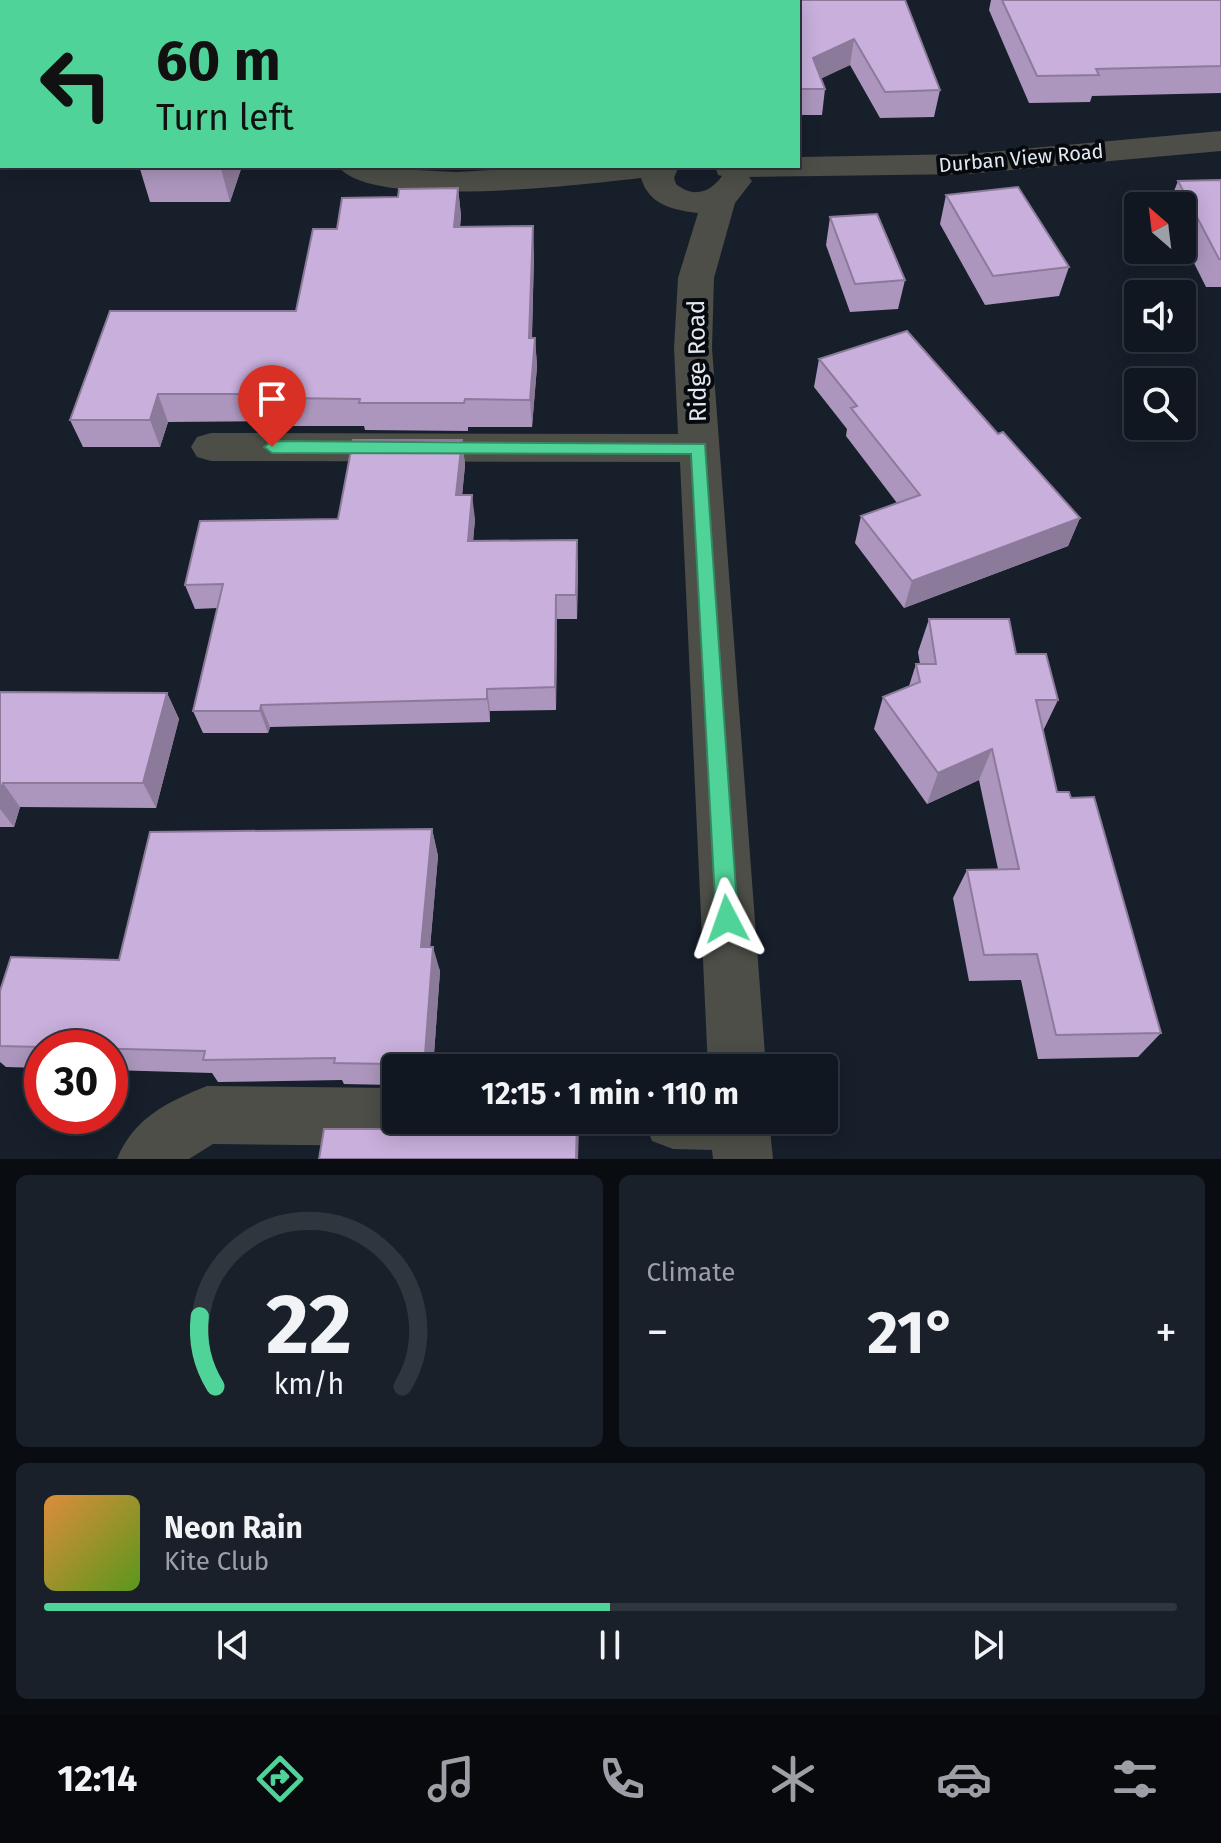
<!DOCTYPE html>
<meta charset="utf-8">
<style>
:root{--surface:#111720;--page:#1a2029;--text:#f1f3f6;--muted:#9c9fa5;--line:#30363e;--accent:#50d398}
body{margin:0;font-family:"Fira Sans",sans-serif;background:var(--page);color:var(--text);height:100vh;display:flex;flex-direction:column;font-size:30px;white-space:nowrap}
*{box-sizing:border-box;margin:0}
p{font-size:26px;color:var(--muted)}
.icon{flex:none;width:44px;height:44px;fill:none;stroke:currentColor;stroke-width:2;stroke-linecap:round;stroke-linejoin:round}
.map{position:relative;height:1159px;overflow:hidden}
.details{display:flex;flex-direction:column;gap:16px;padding:16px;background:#090d12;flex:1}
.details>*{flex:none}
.hud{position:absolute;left:0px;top:0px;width:800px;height:168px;box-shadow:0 4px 20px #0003,0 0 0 2px var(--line);background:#50d398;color:#111;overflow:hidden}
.needle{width:52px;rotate:332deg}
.buttons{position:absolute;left:1124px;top:192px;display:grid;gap:16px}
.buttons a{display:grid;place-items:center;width:72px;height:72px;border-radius:8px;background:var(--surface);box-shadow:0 4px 20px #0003,0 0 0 2px var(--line);font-size:40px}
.speed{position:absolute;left:24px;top:1030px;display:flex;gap:16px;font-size:40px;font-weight:700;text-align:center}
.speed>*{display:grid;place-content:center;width:104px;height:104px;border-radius:50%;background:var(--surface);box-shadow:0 4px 20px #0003,0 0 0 2px var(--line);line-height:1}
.speed .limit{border:12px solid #d22;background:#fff;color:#111}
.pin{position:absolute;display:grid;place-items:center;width:68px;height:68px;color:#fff;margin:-82px -34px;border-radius:50% 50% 50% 0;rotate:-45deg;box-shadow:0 0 8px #0007}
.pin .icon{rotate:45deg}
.me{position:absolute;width:88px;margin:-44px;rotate:356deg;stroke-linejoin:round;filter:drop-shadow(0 0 6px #0008)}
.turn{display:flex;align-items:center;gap:28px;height:168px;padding:0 24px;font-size:36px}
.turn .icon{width:104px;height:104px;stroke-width:2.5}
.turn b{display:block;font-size:56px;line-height:68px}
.big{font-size:60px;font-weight:700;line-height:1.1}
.details .widget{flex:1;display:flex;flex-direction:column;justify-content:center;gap:12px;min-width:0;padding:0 28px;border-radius:12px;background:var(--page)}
.details .dial{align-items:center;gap:0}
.dial svg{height:208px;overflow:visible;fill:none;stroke:var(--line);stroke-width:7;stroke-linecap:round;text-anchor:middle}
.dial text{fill:var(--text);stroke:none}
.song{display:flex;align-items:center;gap:24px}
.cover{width:96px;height:96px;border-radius:12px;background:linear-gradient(135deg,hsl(30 70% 55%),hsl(90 70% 35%))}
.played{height:8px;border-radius:4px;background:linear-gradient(90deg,var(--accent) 50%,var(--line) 50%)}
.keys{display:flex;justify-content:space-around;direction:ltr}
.heat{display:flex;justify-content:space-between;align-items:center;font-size:44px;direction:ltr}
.details .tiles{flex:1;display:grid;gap:16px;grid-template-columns:1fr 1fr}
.widget:last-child{grid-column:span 2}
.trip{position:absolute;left:382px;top:1054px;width:456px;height:80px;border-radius:8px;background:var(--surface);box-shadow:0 4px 20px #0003,0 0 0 2px var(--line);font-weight:700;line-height:80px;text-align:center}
.tabs{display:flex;height:128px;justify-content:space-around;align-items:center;background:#07090d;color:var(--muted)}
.tabs .icon{width:56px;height:56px}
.tabs .active{color:var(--accent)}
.tabs b{font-size:36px;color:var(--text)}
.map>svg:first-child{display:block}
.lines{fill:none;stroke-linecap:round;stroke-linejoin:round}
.minor{fill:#4c4e47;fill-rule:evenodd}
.highway{stroke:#8a8f7e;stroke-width:44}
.wall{fill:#ac96bd}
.shaded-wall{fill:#8c7a9a}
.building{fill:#c8afdc;stroke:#8c7a9a;stroke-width:2}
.route{fill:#50d398;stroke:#348963;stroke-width:2}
.labels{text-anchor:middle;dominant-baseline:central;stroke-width:8;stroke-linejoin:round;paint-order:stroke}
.far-street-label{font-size:20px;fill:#e3e9f1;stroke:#06090e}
.street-label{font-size:24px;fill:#e3e9f1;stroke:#06090e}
</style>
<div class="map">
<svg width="1221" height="1159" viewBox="0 0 1221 1159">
<rect width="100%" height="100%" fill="#171f2b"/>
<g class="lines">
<g class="minor">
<path d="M675 0H703L704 2H676Z"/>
<path d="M1221 131V151L967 174 749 177 752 181 735 203 714 278 712 348 766 1068H708L680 462 211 461 197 457 191 447 197 437 211 433 678 434 674 348 678 278 698 213C673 210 649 205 641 178 587 184 369 211 338 166L456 172 567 166H679L674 178 676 184C693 198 710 193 722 176L718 175 715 166H798V157L967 154Z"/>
<path d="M207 1086 396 1088V1120H424L417 1138 396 1146 213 1144 189 1159H117C134 1118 167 1102 207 1086Z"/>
<path d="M644 1120H769L773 1159H713L712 1150 673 1149 652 1141Z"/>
</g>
<g class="highway">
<path d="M45 2 46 0"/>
<path d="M0 111 2 106"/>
</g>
</g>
<g class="wall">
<path d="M731 0H905L940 90 934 117 880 118 850 65 821 78 825 89 822 115H798V2H732Z"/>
<path d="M991 0H1221V93L1092 96 1090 102 1029 103 989 10Z"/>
<path d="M141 166H242L230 202H150L140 169Z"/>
<path d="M1221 180V287H1206L1182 239V206H1168L1178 181Z"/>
<path d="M458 188 461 216 460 227 534 254 532 338H535L537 366 532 427H468V431L365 430 364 426H291L290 421 168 422 160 447H83L70 420 296 311 337 229 398 197Z"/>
<path d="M946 195 1069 267 1059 296 985 305 940 224Z"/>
<path d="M830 217 905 280 898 309 850 312 826 245Z"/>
<path d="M819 359 998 434 1080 518 1068 546 904 608 855 543 861 516 897 503 846 436 847 429 814 387Z"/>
<path d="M462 440 465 465 462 495 475 519 473 541 578 564 577 619H557L556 710 490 711V722L270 727 268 733H203L193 711 218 608 195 609 185 585 338 519Z"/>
<path d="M929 619 1016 654 1058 700 1043 731 1057 792 1161 1033 1138 1057 1038 1059 1021 980 969 981 953 898 967 870 998 869 979 780 927 804 874 729 883 697 909 686 916 664H920L918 652Z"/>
<path d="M0 692 167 693 179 719 156 808 20 807 14 827H0Z"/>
<path d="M432 829 438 856 430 947 440 971 433 1068H396V1110L390 1096 391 1085 344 1084 342 1080 218 1082 212 1073 110 1070V1048H42V1068L6 1067 0 1062V991L119 960Z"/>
</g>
<g class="shaded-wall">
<path d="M854 39 850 65 810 84 813 58Z"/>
<path d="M222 166H242L230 202 221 169Z"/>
<path d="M458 188 461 216 457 255 454 227Z"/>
<path d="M533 226 534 254 531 366 529 338Z"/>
<path d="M535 338 537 366 532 427 530 400Z"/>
<path d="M158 394 168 422 160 447 150 420Z"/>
<path d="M462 440 465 465 460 519 456 495Z"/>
<path d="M472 495 475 519 471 565 468 541Z"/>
<path d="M1080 518 1068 546 904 608 912 581Z"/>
<path d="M577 540 578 564 577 619 576 595Z"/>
<path d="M556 595 557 619 556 710 555 687Z"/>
<path d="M487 689 490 711V722L487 699Z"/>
<path d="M167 693 179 719 156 808 143 783Z"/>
<path d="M261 705 270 727 268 733 260 711Z"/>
<path d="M992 749 979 780 927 804 938 773Z"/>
<path d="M3 783 20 807 14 827 0 809V791Z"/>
<path d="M432 829 438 856 428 971 421 947Z"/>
<path d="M433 947 440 971 433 1068H424Z"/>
<path d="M577 1120H579V1127L578 1159H576Z"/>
</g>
<g class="building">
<path d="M145 0H270V2H144Z"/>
<rect x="424" y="0" width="119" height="2"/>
<path d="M737 0H905L940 90 885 92 854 39 813 58 825 89H798V2H737Z"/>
<path d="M1002 0H1221V66L1096 69 1099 75 1037 76Z"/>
<path d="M141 166H222L221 169H140Z"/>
<path d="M1221 180V259H1219L1178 181Z"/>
<path d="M1018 187 1069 267 993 276 946 195Z"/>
<path d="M458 188 454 227 533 226 529 338H535L530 400 465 399 464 403H359L360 399 284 398 285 394H158L150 420H70L110 311H296L313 229H337L342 198 398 197 399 189Z"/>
<path d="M877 214 905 280 855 284 830 217Z"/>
<path d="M907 331 998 434 1003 432 1080 518 912 581 861 516 920 495 851 408 857 406 819 359Z"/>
<path d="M353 440H462L456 495H472L468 541 577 540 576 595H556L555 687 487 689V699L261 705 260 711H193L223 584 185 585 200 521 338 519Z"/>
<path d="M929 619H1009L1016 654H1046L1058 700H1036L1057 792H1069L1071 798 1094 797 1161 1033 1056 1035 1037 954 984 955 967 870 1019 869 992 749 938 773 883 697 920 682 916 664H936Z"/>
<path d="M0 692 167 693 143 783H3L0 791Z"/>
<path d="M432 829 421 947H433L424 1068H396V1096H390L391 1067 388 1064 334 1063 335 1058 203 1060 205 1051 0 1046V991L11 957 119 960 150 832Z"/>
<path d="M411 1120H577L576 1159H319L324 1129H388Z"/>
</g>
<path class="route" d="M272 441 705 444 738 919 735 927 727 930 719 927 716 919 691 454 272 453 264 447Z"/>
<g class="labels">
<g class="far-street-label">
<text transform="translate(1021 158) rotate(-5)">Durban View Road</text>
</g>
<g class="street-label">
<text transform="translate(697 361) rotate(-91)">Ridge Road</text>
</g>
</g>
</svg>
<div class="buttons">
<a><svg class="needle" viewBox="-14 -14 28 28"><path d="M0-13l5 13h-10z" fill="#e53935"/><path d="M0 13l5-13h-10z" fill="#9c9fa5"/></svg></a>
<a><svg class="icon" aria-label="sound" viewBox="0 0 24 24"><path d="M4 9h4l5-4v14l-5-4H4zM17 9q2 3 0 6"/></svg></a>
<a><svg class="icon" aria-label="search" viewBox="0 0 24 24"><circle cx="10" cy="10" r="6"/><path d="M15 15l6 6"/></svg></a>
</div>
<div class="speed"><div class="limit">30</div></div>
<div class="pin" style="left:272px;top:447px;background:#d93025"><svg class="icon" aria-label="arrive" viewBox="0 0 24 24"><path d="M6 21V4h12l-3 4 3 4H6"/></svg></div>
<svg class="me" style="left:727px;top:919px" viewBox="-20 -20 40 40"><path d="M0-17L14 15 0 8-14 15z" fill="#50d398" stroke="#fff" stroke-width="4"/></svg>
<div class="trip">12:15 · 1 min · 110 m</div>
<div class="hud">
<div class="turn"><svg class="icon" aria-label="left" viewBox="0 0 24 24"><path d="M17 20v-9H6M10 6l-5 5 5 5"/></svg><div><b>60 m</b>Turn left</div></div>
</div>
</div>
<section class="details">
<div class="tiles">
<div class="widget dial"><svg viewBox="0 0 100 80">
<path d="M14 69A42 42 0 1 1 86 69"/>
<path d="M14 69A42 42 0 0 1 8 42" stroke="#50d398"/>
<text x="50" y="56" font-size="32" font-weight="700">22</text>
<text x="50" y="72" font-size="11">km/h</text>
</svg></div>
<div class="widget"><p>Climate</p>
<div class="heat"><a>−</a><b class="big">21°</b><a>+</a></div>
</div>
<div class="widget">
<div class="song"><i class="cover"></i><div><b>Neon Rain</b><p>Kite Club</p></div></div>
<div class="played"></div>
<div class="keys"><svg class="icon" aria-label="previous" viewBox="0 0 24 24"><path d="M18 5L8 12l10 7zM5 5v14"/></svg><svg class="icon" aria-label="pause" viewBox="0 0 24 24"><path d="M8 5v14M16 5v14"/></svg><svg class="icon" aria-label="next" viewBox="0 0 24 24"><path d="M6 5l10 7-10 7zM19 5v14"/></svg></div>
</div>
</div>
</section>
<nav class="tabs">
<b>12:14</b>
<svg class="icon active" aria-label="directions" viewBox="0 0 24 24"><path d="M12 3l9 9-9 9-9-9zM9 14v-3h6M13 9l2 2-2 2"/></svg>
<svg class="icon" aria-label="music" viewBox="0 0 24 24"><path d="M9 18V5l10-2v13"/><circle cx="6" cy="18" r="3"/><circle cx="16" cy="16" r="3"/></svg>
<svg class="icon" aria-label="phone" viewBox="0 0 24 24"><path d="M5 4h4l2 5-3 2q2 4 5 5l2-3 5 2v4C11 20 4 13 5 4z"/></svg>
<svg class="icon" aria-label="climate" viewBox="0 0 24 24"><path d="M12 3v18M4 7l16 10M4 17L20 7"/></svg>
<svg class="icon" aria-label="car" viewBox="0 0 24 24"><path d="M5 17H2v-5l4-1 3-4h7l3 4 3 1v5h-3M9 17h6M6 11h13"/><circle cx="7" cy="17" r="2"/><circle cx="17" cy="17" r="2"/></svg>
<svg class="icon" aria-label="filters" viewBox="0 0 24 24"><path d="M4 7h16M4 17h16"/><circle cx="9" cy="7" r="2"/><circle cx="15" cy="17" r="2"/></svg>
</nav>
